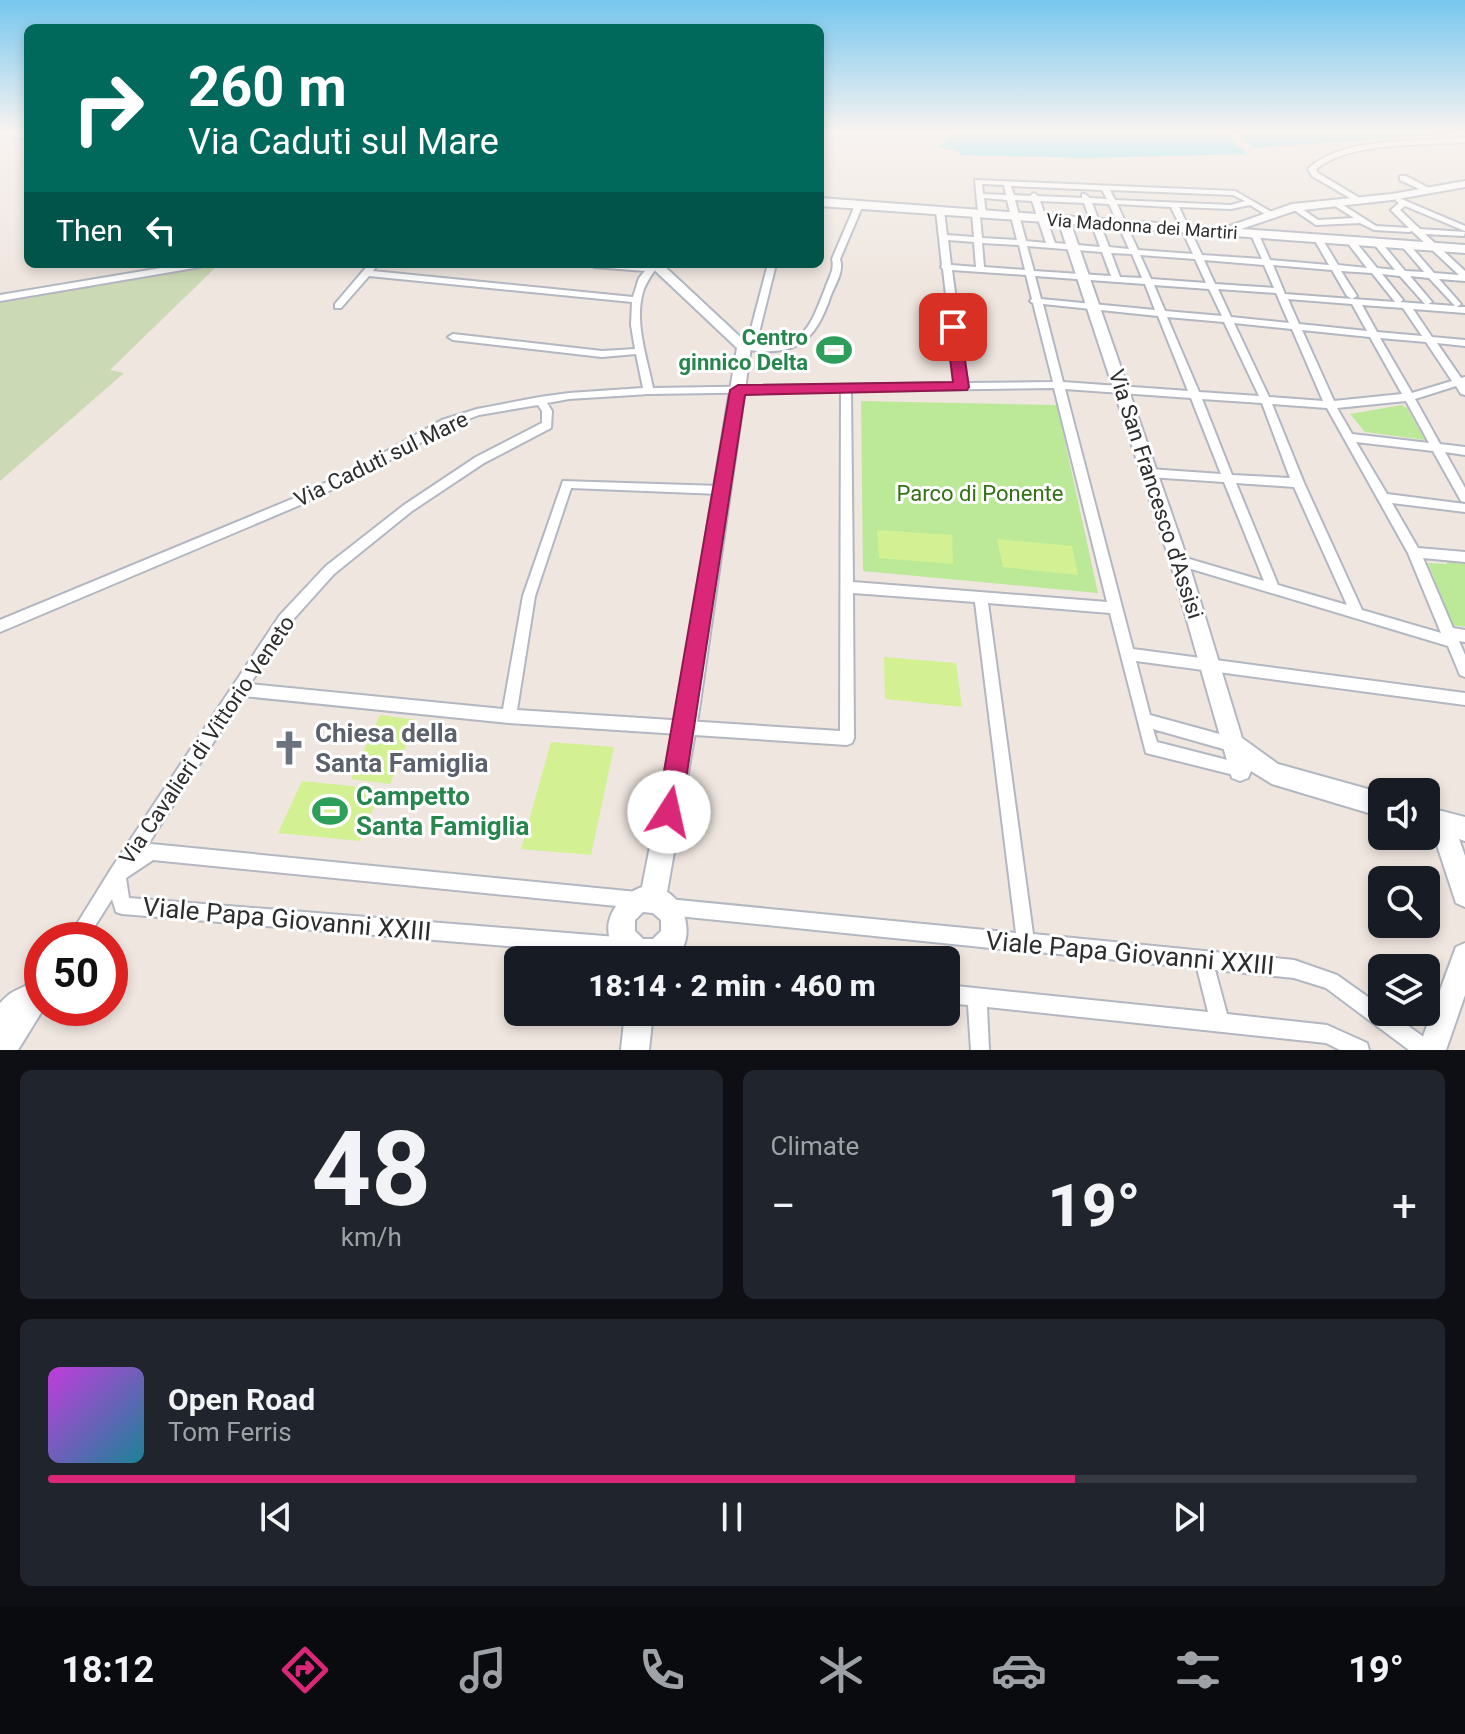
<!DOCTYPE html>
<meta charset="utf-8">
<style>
:root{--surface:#171b24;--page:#20242c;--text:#f1f3f6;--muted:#9ea1a6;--line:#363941;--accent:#db2777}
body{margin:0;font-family:Roboto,sans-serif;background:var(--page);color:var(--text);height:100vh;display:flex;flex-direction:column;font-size:30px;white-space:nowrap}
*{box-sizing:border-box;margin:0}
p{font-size:26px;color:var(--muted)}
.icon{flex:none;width:44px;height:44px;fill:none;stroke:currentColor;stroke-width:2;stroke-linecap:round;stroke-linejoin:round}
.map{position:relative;height:1050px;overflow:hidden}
.panel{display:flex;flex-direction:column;gap:20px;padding:20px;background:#0d0f14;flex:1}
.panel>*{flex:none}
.guide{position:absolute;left:24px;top:24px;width:800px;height:244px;border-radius:12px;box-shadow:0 4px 12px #0003;background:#00695c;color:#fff;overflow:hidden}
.controls{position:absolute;left:1368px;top:778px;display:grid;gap:16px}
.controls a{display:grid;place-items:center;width:72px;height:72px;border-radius:12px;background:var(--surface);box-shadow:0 4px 12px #0003;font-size:40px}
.speed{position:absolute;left:24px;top:922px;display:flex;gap:16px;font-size:40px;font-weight:700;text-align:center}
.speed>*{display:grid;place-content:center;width:104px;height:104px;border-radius:50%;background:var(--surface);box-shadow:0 4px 12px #0003;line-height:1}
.speed .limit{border:12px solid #d22;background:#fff;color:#111}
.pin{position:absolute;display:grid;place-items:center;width:68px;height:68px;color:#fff;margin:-34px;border-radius:16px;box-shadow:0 4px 12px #0006}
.me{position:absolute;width:88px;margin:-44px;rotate:10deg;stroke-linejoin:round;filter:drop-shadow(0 0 6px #0008)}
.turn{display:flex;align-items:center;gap:28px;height:168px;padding:0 32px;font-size:36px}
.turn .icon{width:104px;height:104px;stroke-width:2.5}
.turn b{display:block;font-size:56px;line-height:68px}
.then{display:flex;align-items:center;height:76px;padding:0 32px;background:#0003;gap:16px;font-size:30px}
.big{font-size:60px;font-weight:800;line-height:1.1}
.panel .card{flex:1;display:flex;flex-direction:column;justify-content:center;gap:12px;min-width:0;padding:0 28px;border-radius:12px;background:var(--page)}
.panel .dial{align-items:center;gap:0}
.dial b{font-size:104px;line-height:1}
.song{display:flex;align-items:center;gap:24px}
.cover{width:96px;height:96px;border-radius:12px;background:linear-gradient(135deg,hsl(290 70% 55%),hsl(190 70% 35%))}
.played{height:8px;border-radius:4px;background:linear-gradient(90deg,var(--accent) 75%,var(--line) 75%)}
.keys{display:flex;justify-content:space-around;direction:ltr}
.heat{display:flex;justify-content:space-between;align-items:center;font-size:44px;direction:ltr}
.panel .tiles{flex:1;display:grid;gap:20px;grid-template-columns:1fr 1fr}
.card:last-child{grid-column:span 2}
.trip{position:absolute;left:504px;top:946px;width:456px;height:80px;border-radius:12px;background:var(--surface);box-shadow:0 4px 12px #0003;font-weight:800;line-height:80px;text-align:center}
.menu{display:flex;height:128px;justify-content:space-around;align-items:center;background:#090b0e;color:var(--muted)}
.menu .icon{width:56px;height:56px}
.menu .active{color:var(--accent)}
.menu b{font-size:36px;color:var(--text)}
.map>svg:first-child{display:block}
.green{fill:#bce998}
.cemetery{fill:#cbdab4}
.pitch{fill:#d3f193}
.water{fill:#6be1f7}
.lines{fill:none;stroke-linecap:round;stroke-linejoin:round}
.street-casing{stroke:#b2b7c1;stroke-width:4}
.secondary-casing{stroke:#b2b7c1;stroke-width:4}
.street{fill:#fff;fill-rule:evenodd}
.secondary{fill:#fff;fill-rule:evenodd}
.route{fill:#db2777;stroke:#8e194d;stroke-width:2}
.labels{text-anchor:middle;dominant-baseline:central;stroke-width:6;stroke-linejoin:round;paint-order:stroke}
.far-street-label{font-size:18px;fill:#2d2d2d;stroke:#fff}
.leisure-label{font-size:22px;font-weight:bold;fill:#27864d;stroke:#fff;text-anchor:end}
.street-label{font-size:22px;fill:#2d2d2d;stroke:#fff}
.park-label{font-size:22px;fill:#327116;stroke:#fff}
.near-worship-label{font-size:26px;font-weight:bold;fill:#5b616d;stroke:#fff;text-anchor:start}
.near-leisure-label{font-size:26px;font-weight:bold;fill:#27864d;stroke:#fff;text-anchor:start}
.near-street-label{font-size:26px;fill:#2d2d2d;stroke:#fff}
</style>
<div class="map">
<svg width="1465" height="1050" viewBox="0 0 1465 1050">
<rect width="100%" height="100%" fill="#efe6df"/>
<g class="green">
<path d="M861 401 1057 405 1098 593 863 571Z"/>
<path d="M1402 405 1407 408 1425 440 1365 432 1350 414Z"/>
<path d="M1446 559 1465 561V627L1452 625 1428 563 1447 564Z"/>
</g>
<path class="cemetery" d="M219 264 110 370 124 373 0 481V300Z"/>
<g class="pitch">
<path d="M877 530 952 535 953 564 879 558Z"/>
<path d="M997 539 1072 546 1078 575 1003 567Z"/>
<path d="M884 657 956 663 962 707 885 699Z"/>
<path d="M380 715 417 720 390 784 351 779Z"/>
<path d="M551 742 614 747 591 855 521 849Z"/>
<path d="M302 781 381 789 360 841 278 833Z"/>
</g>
<g class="water">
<path d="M952 133H1225L1247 154 1086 158 960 155 958 151 939 147Z"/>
<path d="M1237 133H1463L1253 148Z"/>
</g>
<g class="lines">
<g class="street-casing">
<g id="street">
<path d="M1465 138V142C1421 146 1351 141 1316 169L1318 173 1358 197V201H1355L1312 176 1308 169C1342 136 1420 142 1465 138Z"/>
<path d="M1400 176H1406L1435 191 1428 193 1400 180Z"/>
<path d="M975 180 1235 191 1275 214 1268 216 1250 205 1231 209 1179 207 1202 255 1262 259 1251 235 1255 233 1259 235 1270 260 1329 265 1314 239 1318 237H1321L1338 265 1367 268 1347 242 1351 240H1354L1377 268 1395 270 1374 244 1378 241 1381 242 1405 271 1424 272 1401 245 1405 242 1408 243 1434 273 1459 275 1412 231 1409 232 1374 230 1360 223 1316 225 1291 208 1298 206 1318 220 1354 218 1332 204V200H1335L1376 226 1409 228 1391 210 1399 203 1395 200 1399 198 1465 226V231L1405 206 1400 210 1420 229 1465 232 1464 236 1425 234 1465 271V281L1439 279 1461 304 1457 307H1465V313L1413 309 1432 337 1465 340V346L1437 343 1461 378 1465 377V395L1461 394 1456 386 1415 399 1440 444 1465 447V455L1445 452 1465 488V502L1461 501 1433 451 1356 442 1387 494 1465 504V512L1392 503 1418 548 1465 552V562L1423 558 1453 628 1465 630V642L1459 641 1465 655V677L1460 675 1448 646 1175 564 1173 561 1175 558 1179 556 1264 581 1224 482 1149 477 1143 473 1149 469 1221 474 1191 398 1065 389 1133 649 1465 693V705L1136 661 1150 715 1234 738 1239 740 1241 745 1239 750 1234 752 1153 729 1157 742 1247 765 1250 770 1247 775 1242 777 1146 753 1110 613 988 603 1033 934 1294 960 1337 975 1382 1007V1012H1389L1432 1043 1434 1050H1409L1326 988 1294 978 1215 970 1227 1014 1327 1025 1367 1043 1369 1050H1340L1326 1043 987 1007 989 1050H971L968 1005 946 1003V985L1208 1012 1197 968 1029 951 1026 953 1021 951 668 915 662 913 660 907 662 901 668 899 1016 933 975 602 853 593 854 738 852 743 847 745 509 723 243 696 147 846 151 844 637 892 643 894 645 900 643 906 637 908 153 860 126 878 129 898 629 938 635 941 638 947 635 953 629 956 122 914 116 912 112 899 86 940H67L111 869 280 615 326 566 404 505 476 457 542 423V411L538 405 479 415 450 426 372 470 300 505 0 632V620L292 499 364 464 442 420 477 409 540 397 569 393 643 388 636 354 602 357 453 340 448 337 453 334 602 351 635 349 631 325 632 302 369 276 341 308H335V304L369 264H378L373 271 633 297 639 278 645 271 594 267 590 264 649 266 650 264H658C654 273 646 281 643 292 634 322 647 358 653 388L956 383 943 269 941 267 942 265 936 211 940 209 944 211 947 235 974 237 972 214 978 212ZM982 184 1004 185 1006 195 983 194ZM1011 186 1102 190 1107 199 1090 198 1085 194H1082V198L1038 196 1034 193 1030 196 1014 195ZM1110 190 1233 195 1245 201 1231 205 1115 200ZM984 198 1007 200 1017 240 982 238 980 216 986 214ZM1015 200 1032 201 1046 243 1026 241ZM1040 201 1084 203 1100 247 1055 243ZM1092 203 1109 204 1129 249 1109 247ZM1117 204 1171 207 1193 254 1138 250ZM948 240 974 242 976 267 951 265ZM982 243 1019 245 1025 270 984 267ZM1027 246 1102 252 1111 276 1034 271ZM1111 253 1132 254 1142 278 1120 277ZM1140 255 1195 259 1206 283 1151 279ZM1204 260 1264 265 1274 288 1215 284ZM1273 265 1332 270 1347 296 1352 299 1285 294ZM952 270 1026 275 1032 299 1030 301 1033 303 1053 382 967 383ZM1341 271 1372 273 1395 302 1352 299 1357 296ZM1382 274 1400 276 1425 304 1400 302 1403 300ZM1035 276 1145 284 1155 310 1041 299ZM1410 276 1429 278 1455 306 1428 304 1432 302ZM1154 285 1209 289 1222 316 1165 311ZM1218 289 1276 293 1289 323 1231 317ZM1288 299 1352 304 1367 331 1299 324ZM1043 304 1158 316 1188 391 1063 382ZM1362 305 1403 308 1422 336 1377 332ZM1167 317 1224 322 1259 396 1199 392ZM1234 323 1292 329 1323 401 1269 397ZM1302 330 1370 337 1402 394 1334 401ZM1380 338 1426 342 1452 381 1412 393ZM1054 388 1107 602 853 582 851 391ZM841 391 840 731 517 710 535 596 571 488 720 494 726 490 720 486 563 481 523 596 503 709 250 684 290 623 334 574 412 511 484 463 551 428 552 411 547 403 569 399 649 394ZM1202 399 1262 403 1290 478 1232 475ZM1406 401 1429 443 1352 434 1337 408ZM1272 404 1327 408 1408 553 1441 633 1362 610 1304 483ZM1236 483 1294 487 1347 605 1278 585Z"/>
<path d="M856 203 863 205 840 259C844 271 836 283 831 295 814 345 795 357 741 349V345L748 340 768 264H776L757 341 754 344C804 346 808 332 825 289 828 279 835 270 832 259Z"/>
<path d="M185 264H204L200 267 0 301V295Z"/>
<path d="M663 941 690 954 693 960H665L657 956 654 950 657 944Z"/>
<path d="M42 972V1008H44L18 1050H0V1003C12 991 11 993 25 986 32 982 34 976 42 972Z"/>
</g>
</g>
<g class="secondary-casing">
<g id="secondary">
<path d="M11 133 28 134V140L12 135Z"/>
<path d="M1465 181V187L1392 200 1294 211 1241 229 1465 245V253L1071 224 1188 561 1242 738 1278 764 1382 793V817L1272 784 1251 771 1248 778 1240 781 1232 778 1170 561 1059 223 820 206V198L1224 228 1292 204 1392 194Z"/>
<path d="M648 264H662L751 347 699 710 667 892C689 904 697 952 667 960 656 963 640 960 629 960 593 940 608 899 642 887L677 710 737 348ZM643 912 653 913 661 920V931L653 939H643L635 931V920Z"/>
<path d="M1426 807 1465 817V841L1459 839 1465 856V907L1456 903 1433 833 1426 831Z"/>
<path d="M1465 943V995L1446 1050H1418L1456 947Z"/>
<path d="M625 1012H653L649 1050H621Z"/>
</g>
</g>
<use href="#street" class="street"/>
<use href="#secondary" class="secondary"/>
</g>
<linearGradient id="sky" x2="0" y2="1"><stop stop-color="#76c6ee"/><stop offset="0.47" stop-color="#f8f4f1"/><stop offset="1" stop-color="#f8f4f1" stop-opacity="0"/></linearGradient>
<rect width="1465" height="280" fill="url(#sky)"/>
<path class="route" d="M953 323 960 327 969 387 967 390 745 395 681 812 677 820 669 824 661 820 657 812 730 390 738 385 953 382 946 327Z"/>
<defs>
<g id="stadium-bare" transform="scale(2.76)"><path d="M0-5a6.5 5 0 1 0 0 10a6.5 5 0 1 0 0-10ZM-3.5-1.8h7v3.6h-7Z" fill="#2e9e5b" stroke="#fff" stroke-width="2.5" paint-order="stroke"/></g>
<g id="church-bare" transform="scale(2.76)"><path d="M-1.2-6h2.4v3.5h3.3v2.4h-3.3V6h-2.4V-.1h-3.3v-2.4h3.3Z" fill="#6b7280" stroke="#fff" stroke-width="2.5" paint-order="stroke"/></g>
</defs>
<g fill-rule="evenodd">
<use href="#stadium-bare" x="834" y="350"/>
<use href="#church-bare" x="289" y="748"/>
<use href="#stadium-bare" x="330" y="811"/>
</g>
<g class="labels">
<g class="far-street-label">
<text transform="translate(1142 226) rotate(4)">Via Madonna dei Martiri</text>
</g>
<g class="leisure-label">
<text x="808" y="337">Centro<tspan x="808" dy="25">ginnico Delta</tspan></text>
</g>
<g class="street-label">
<text transform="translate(381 459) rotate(-26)">Via Caduti sul Mare</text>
<text transform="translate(1156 494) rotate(72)">Via San Francesco d'Assisi</text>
<text transform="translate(207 740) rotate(-56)">Via Cavalieri di Vittorio Veneto</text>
</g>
<g class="park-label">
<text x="980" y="493">Parco di Ponente</text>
</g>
<g class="near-worship-label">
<text x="315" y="733">Chiesa della<tspan x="315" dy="30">Santa Famiglia</tspan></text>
</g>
<g class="near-leisure-label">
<text x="356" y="796">Campetto<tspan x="356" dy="30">Santa Famiglia</tspan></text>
</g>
<g class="near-street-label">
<text transform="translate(287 919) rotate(5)">Viale Papa Giovanni XXIII</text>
<text transform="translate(1130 953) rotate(5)">Viale Papa Giovanni XXIII</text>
</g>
</g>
</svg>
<div class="controls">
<a><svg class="icon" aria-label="sound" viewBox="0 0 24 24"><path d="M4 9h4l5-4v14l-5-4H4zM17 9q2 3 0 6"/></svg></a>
<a><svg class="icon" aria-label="search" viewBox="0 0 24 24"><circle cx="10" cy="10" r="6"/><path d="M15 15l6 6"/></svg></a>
<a><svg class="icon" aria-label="layers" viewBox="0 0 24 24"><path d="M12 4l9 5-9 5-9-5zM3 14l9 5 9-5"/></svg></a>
</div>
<div class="speed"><div class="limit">50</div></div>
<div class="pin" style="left:953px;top:327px;background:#d93025"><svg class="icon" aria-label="arrive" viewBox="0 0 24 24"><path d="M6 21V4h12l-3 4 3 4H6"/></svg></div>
<svg class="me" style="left:669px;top:812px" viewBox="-20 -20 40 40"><circle r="19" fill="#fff"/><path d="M0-13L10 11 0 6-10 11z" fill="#db2777"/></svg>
<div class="trip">18:14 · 2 min · 460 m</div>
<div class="guide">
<div class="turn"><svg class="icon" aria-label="right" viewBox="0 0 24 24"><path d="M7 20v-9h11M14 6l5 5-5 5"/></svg><div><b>260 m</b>Via Caduti sul Mare</div></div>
<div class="then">Then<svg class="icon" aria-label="left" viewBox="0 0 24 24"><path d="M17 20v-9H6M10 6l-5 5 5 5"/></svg></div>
</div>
</div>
<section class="panel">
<div class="tiles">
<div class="card dial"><b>48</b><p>km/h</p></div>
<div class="card"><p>Climate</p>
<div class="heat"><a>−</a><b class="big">19°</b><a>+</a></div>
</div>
<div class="card">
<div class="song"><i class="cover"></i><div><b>Open Road</b><p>Tom Ferris</p></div></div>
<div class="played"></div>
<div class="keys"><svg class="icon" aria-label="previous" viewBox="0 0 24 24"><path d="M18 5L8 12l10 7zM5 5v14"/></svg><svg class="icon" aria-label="pause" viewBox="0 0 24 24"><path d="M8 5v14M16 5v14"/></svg><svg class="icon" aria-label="next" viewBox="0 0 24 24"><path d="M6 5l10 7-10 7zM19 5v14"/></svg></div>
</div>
</div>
</section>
<nav class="menu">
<b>18:12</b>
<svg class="icon active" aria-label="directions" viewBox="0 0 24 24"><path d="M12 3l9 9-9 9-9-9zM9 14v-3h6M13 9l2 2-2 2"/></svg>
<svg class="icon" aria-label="music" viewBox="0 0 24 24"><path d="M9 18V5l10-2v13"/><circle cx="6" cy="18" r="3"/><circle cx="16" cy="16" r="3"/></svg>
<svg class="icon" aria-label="phone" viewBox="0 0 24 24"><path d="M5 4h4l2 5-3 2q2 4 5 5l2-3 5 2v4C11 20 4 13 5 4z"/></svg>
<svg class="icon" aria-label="climate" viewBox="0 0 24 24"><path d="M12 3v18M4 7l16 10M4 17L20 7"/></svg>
<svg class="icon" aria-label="car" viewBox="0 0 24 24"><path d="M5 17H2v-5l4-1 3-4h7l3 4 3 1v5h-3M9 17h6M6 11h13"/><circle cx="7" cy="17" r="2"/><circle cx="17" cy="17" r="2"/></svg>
<svg class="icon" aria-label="filters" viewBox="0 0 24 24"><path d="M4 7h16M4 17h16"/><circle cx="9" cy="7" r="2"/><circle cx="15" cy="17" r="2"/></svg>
<b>19°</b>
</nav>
